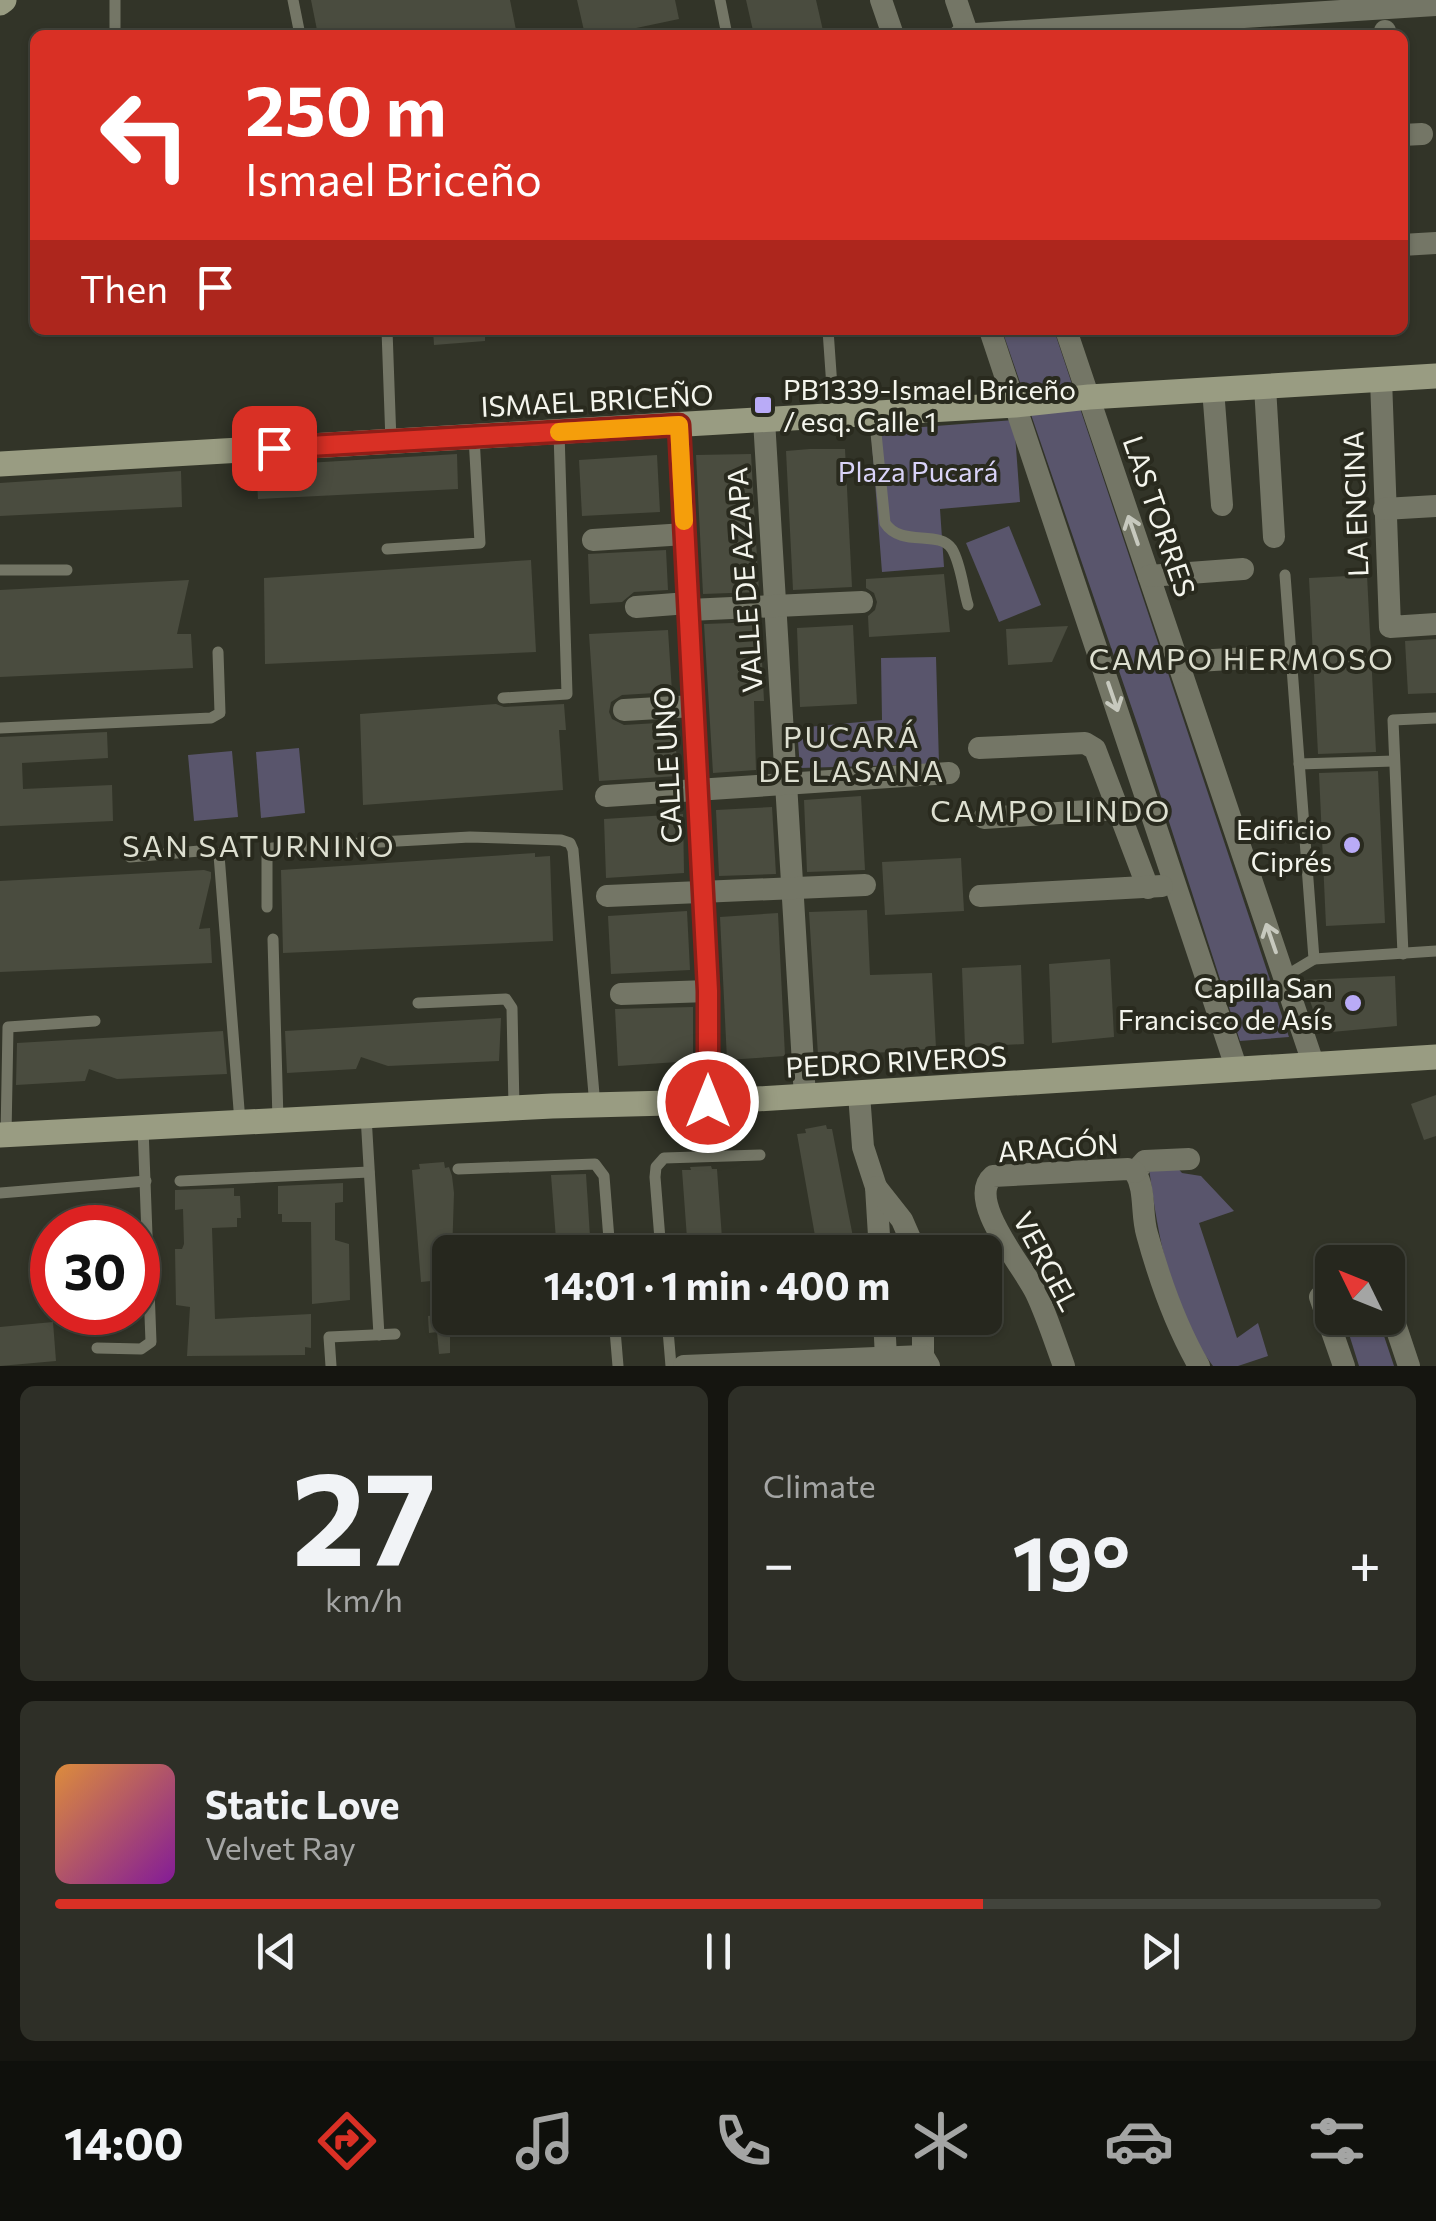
<!DOCTYPE html>
<meta charset="utf-8">
<style>
:root{--surface:#26271e;--page:#2e2f27;--text:#f1f3f6;--muted:#a4a5a4;--line:#42443c;--accent:#d93025}
body{margin:0;font-family:Commissioner,sans-serif;background:var(--page);color:var(--text);height:100vh;display:flex;flex-direction:column;font-size:38px;white-space:nowrap}
*{box-sizing:border-box;margin:0}
p{font-size:32px;color:var(--muted)}
.icon{flex:none;width:55px;height:55px;fill:none;stroke:currentColor;stroke-width:2;stroke-linecap:round;stroke-linejoin:round}
.map{position:relative;height:1366px;overflow:hidden}
.drawer{display:flex;flex-direction:column;gap:20px;padding:20px;background:#151510;flex:1}
.drawer>*{flex:none}
.hud{position:absolute;left:30px;top:30px;width:1378px;height:305px;border-radius:15px;box-shadow:0 2px 8px #0004,0 0 0 2px var(--line);background:#d93025;color:#fff;overflow:hidden}
.needle{width:65px;rotate:313deg}
.controls{position:absolute;left:1315px;top:1245px;display:grid;gap:20px}
.controls a{display:grid;place-items:center;width:90px;height:90px;border-radius:15px;background:var(--surface);box-shadow:0 2px 8px #0004,0 0 0 2px var(--line);font-size:50px}
.speed{position:absolute;left:30px;top:1205px;display:flex;gap:20px;font-size:50px;font-weight:700;text-align:center}
.speed>*{display:grid;place-content:center;width:130px;height:130px;border-radius:50%;background:var(--surface);box-shadow:0 2px 8px #0004,0 0 0 2px var(--line);line-height:1}
.speed .limit{border:15px solid #d22;background:#fff;color:#111}
.pin{position:absolute;display:grid;place-items:center;width:85px;height:85px;color:#fff;margin:-42px;border-radius:20px;box-shadow:0 5px 15px #0006}
.me{position:absolute;width:110px;margin:-55px;rotate:0deg;stroke-linejoin:round;filter:drop-shadow(0 0 8px #0008)}
.turn{display:flex;align-items:center;gap:35px;height:210px;padding:0 50px;font-size:45px}
.turn .icon{width:130px;height:130px;stroke-width:2.5}
.turn b{display:block;font-size:70px;line-height:85px}
.then{display:flex;align-items:center;height:95px;padding:0 50px;background:#0003;gap:20px;font-size:38px}
.big{font-size:75px;font-weight:700;line-height:1.1}
.drawer .card{flex:1;display:flex;flex-direction:column;justify-content:center;gap:15px;min-width:0;padding:0 35px;border-radius:15px;background:var(--page)}
.drawer .dial{align-items:center;gap:0}
.dial b{font-size:130px;line-height:1}
.song{display:flex;align-items:center;gap:30px}
.cover{width:120px;height:120px;border-radius:15px;background:linear-gradient(135deg,hsl(30 70% 55%),hsl(290 70% 35%))}
.played{height:10px;border-radius:5px;background:linear-gradient(90deg,var(--accent) 70%,var(--line) 70%)}
.keys{display:flex;justify-content:space-around;direction:ltr}
.heat{display:flex;justify-content:space-between;align-items:center;font-size:55px;direction:ltr}
.drawer .tiles{flex:1;display:grid;gap:20px;grid-template-columns:1fr 1fr}
.card:last-child{grid-column:span 2}
.trip{position:absolute;left:432px;top:1235px;width:570px;height:100px;border-radius:15px;background:var(--surface);box-shadow:0 2px 8px #0004,0 0 0 2px var(--line);font-weight:700;line-height:100px;text-align:center}
.tabs{display:flex;height:160px;justify-content:space-around;align-items:center;background:#0f100c;color:var(--muted)}
.tabs .icon{width:70px;height:70px}
.tabs .on{color:var(--accent)}
.tabs b{font-size:45px;color:var(--text)}
.map>svg:first-child{display:block}
.green{fill:#59556c}
.building{fill:#4a4c3f}
.lines{fill:none;stroke-linecap:round;stroke-linejoin:round}
.lane{stroke:#747666;stroke-width:11}
.street{stroke:#747666;stroke-width:22}
.secondary{stroke:#999c82;stroke-width:25}
.oneway{stroke:#c7c9be}
.route-casing{stroke:#8d1f18;stroke-width:25}
.route{stroke:#d93025;stroke-width:18}
.slow{stroke:#f59e0b;stroke-width:18}
.poi-dot{fill:#b9abf7;stroke:#292a1e;stroke-width:4}
.labels{text-anchor:middle;dominant-baseline:central;stroke-width:8;stroke-linejoin:round;paint-order:stroke}
.poi-label{font-size:28px;fill:#f4f5ed;stroke:#292a1e;text-anchor:end}
.street-label{font-size:28px;fill:#f4f5ed;stroke:#292a1e}
.park-label{font-size:28px;fill:#d9d3f8;stroke:#292a1e}
.neighbourhood-label{font-size:30px;letter-spacing:2.5px;fill:#dddfd0;stroke:#292a1e}
</style>
<div class="map">
<svg width="1436" height="1366" viewBox="0 0 1436 1366">
<rect width="100%" height="100%" fill="#323428"/>
<g class="green">
<path d="M1002 330H1054L1289 1037 1240 1041 1139 729Z"/>
<path d="M1014 420 1020 502 940 509 944 567 882 572 871 431Z"/>
<path d="M1009 526 1041 605 999 622 966 543Z"/>
<path d="M936 657 939 764 800 768 797 728 882 720 881 658Z"/>
<path d="M299 748 305 813 261 818 256 752Z"/>
<path d="M232 751 238 817 194 821 188 755Z"/>
<path d="M1175 1165 1182 1173 1201 1176 1234 1211 1199 1223 1237 1338 1258 1323 1268 1356 1238 1366H1213C1170 1310 1158 1236 1149 1168Z"/>
<path d="M1344 1318H1378L1394 1366H1359Z"/>
</g>
<g class="building">
<path d="M311 0H510L517 35H318Z"/>
<path d="M577 0H675L679 19 603 35H585Z"/>
<path d="M746 0H816L824 35H754Z"/>
<path d="M433 330H485V341L434 345Z"/>
<path d="M810 449H845L852 587 793 590 786 451Z"/>
<path d="M457 454 458 489 258 499 256 466Z"/>
<path d="M751 454 759 592 703 594 696 455Z"/>
<path d="M657 455 660 512 582 516 579 460Z"/>
<path d="M181 471 182 507 0 516V483Z"/>
<path d="M666 550 668 590 634 592 622 602 590 604 588 554Z"/>
<path d="M531 560 536 652 265 664 264 578Z"/>
<path d="M944 574 950 632 869 637 868 616 875 610 877 602 874 593 866 588V579Z"/>
<path d="M1367 575 1376 752 1318 754 1309 578Z"/>
<path d="M189 580 177 634H191L193 668 0 677V590Z"/>
<path d="M760 622 764 701H754L756 770 713 773 704 624Z"/>
<path d="M853 625 857 704 800 707 797 628Z"/>
<path d="M1068 626 1052 662 1008 665 1006 629Z"/>
<path d="M668 630 672 692 622 695 611 702 609 712 612 719 624 725 674 722 678 776 599 781 589 634Z"/>
<path d="M1436 639V693L1408 694 1405 641Z"/>
<path d="M496 704 504 707 564 704 566 730H559L563 790 363 805 360 714Z"/>
<path d="M107 732 108 758 22 763 23 789 112 785 113 821 0 826V737Z"/>
<path d="M1378 771 1385 923 1326 926 1319 773Z"/>
<path d="M861 796 865 870 807 872 804 800Z"/>
<path d="M772 807 776 874 719 876 716 810Z"/>
<path d="M683 814 684 873 606 878 604 819Z"/>
<path d="M535 853V857L550 856 553 941 283 953 281 870Z"/>
<path d="M961 858 964 911 885 915 882 862Z"/>
<path d="M204 870 211 872V878L199 929 210 928 212 963 0 972V881Z"/>
<path d="M867 910 870 975 932 973 936 1048 915 1050V1055L892 1056V1052L818 1055 809 912Z"/>
<path d="M687 911 690 970 611 974 608 916Z"/>
<path d="M778 913 785 1056 727 1060 720 917Z"/>
<path d="M1110 959 1114 1037 1052 1043 1049 964Z"/>
<path d="M1021 965 1024 1044 965 1047 962 968Z"/>
<path d="M1395 976 1397 1026 1321 1033 1303 980Z"/>
<path d="M693 1007V1061L618 1066 615 1009Z"/>
<path d="M501 1018 499 1061 388 1066 361 1057 356 1069 287 1073 285 1031Z"/>
<path d="M223 1031 227 1074 117 1079 89 1069 85 1081 16 1085 17 1043Z"/>
<path d="M1436 1095V1136L1424 1140 1411 1104Z"/>
<path d="M826 1125 827 1129H832L853 1237 845 1239 846 1244 827 1248 817 1247 797 1134 806 1133 805 1129Z"/>
<path d="M444 1162 445 1168 449 1167 452 1176 454 1193 450 1318H488V1329L450 1331V1353L439 1354 437 1332 429 1333 428 1316 436 1315 434 1286 431 1281 421 1282 412 1170 420 1169 419 1164Z"/>
<path d="M711 1166 712 1169H717L723 1252H688L682 1170H691L690 1167Z"/>
<path d="M586 1174 591 1252H557L551 1175Z"/>
<path d="M343 1183V1202L335 1203V1240L349 1244 350 1300 312 1304 311 1222H282V1214H278V1186Z"/>
<path d="M234 1188V1196H240L241 1218H237V1227L212 1228 215 1319 311 1314V1348L305 1347V1355L187 1356 190 1307 176 1305 175 1249H182L184 1244 183 1209 175 1210V1190Z"/>
<path d="M117 1208 118 1228H79L78 1211Z"/>
<path d="M53 1322 56 1361 0 1366V1327Z"/>
</g>
<g class="lines">
<g class="lane">
<path d="M293 0 300 35"/>
<path d="M720 0 727 35"/>
<path d="M115 35V0"/>
<path d="M387 330 391 442"/>
<path d="M828 330 834 416"/>
<path d="M874 413 885 523C901 548 939 529 952 549 961 564 963 589 968 605"/>
<path d="M387 549 480 543 474 437"/>
<path d="M0 570H67"/>
<path d="M503 698 567 694 559 432"/>
<path d="M0 728 211 718 220 713 218 652"/>
<path d="M1299 764 1394 761"/>
<path d="M130 857 211 850 219 855 240 1122"/>
<path d="M267 907V854L272 848 470 837 561 840 570 843 573 850 595 1106"/>
<path d="M273 939 278 1120"/>
<path d="M1403 954 1393 720 1436 718"/>
<path d="M1314 959 1436 951"/>
<path d="M1284 977 1314 959 1285 575"/>
<path d="M418 1003 506 999 512 1008 514 1108"/>
<path d="M366 1116 379 1335"/>
<path d="M6 1135 8 1027 95 1021"/>
<path d="M458 1169 595 1164 604 1176 610 1252"/>
<path d="M180 1181 369 1172"/>
<path d="M0 1193 146 1181"/>
<path d="M661 1252 655 1177 656 1167 664 1158 760 1155"/>
<path d="M614 1318 618 1366"/>
<path d="M667 1318 671 1366"/>
<path d="M97 1348 141 1349 151 1342 143 1128"/>
<path d="M331 1366 329 1337 395 1334"/>
</g>
<g class="street">
<path d="M881 0 893 35"/>
<path d="M956 0 968 35"/>
<path d="M1385 31V35"/>
<path d="M960 35 1436 5"/>
<path d="M1402 135 1422 134"/>
<path d="M1402 245 1436 243"/>
<path d="M990 330 1237 1070"/>
<path d="M1066 330 1313 1063"/>
<path d="M1381 379 1390 627 1436 624"/>
<path d="M1265 387 1274 537"/>
<path d="M1213 389 1222 505"/>
<path d="M764 420 805 1097"/>
<path d="M679 425 708 991V1102"/>
<path d="M1384 509 1436 506"/>
<path d="M593 540 685 534"/>
<path d="M1149 576 1243 569"/>
<path d="M636 607 688 603"/>
<path d="M689 610 862 602"/>
<path d="M1178 662 1249 658"/>
<path d="M624 710 694 706"/>
<path d="M979 748 1085 743 1095 749 1148 888"/>
<path d="M606 796 949 773"/>
<path d="M984 818 1118 809"/>
<path d="M607 896 865 885"/>
<path d="M980 896 1162 886"/>
<path d="M621 994 708 991"/>
<path d="M859 1094 863 1147 876 1187 880 1252"/>
<path d="M1135 1172C1146 1190 1141 1214 1147 1234 1159 1278 1176 1326 1199 1366"/>
<path d="M1135 1172 1145 1161 1189 1159"/>
<path d="M876 1187 902 1220 916 1252"/>
<path d="M1371 1254 1374 1262"/>
<path d="M1332 1292 1320 1297 1344 1366"/>
<path d="M1388 1303 1409 1366"/>
<path d="M884 1318 886 1358"/>
<path d="M923 1318V1356L929 1366"/>
<path d="M684 1366 923 1356"/>
<path d="M1064 1366C1055 1342 1047 1316 1036 1293 1024 1267 965 1200 993 1176L1128 1169 1135 1172"/>
</g>
<g class="secondary">
<path d="M0 3 4 0"/>
<path d="M0 464 1015 405 1089 397 1436 376"/>
<path d="M0 1135 552 1106 708 1102 1436 1057"/>
</g>
</g>
<defs><path id="oneway-shaft" d="M-6 0H5M1.5-3L5.5 0L1.5 3" fill="none" stroke-width="1.6" stroke-linecap="round" stroke-linejoin="round" transform="scale(2.5)"/></defs>
<g class="oneway">
<use href="#oneway-shaft" transform="translate(1133 530) rotate(-109)"/>
<use href="#oneway-shaft" transform="translate(1113 697) rotate(71)"/>
<use href="#oneway-shaft" transform="translate(1271 938) rotate(-109)"/>
</g>
<g class="lines">
<g class="route-casing">
<path id="route" d="M274 448 679 425 708 991V1102"/>
</g>
<use href="#route" class="route"/>
<path class="slow" d="M559 432 679 425 684 521"/>
</g>
<g class="poi-dot">
<rect x="753" y="395" width="20" height="20" rx="5"/>
<circle cx="1352" cy="845" r="10"/>
<circle cx="1353" cy="1003" r="10"/>
</g>
<g class="labels">
<g class="poi-label">
<text x="783" y="389" text-anchor="start">PB1339-Ismael Briceño<tspan x="783" dy="32">/ esq. Calle 1</tspan></text>
<text x="1332" y="829">Edificio<tspan x="1332" dy="32">Ciprés</tspan></text>
<text x="1333" y="987">Capilla San<tspan x="1333" dy="32">Francisco de Asís</tspan></text>
</g>
<g class="street-label">
<text transform="translate(597 400) rotate(-3)">ISMAEL BRICEÑO</text>
<text transform="translate(1355 504) rotate(-92)">LA ENCINA</text>
<text transform="translate(1160 516) rotate(71)">LAS TORRES</text>
<text transform="translate(744 580) rotate(-94)">VALLE DE AZAPA</text>
<text transform="translate(667 765) rotate(-93)">CALLE UNO</text>
<text transform="translate(896 1061) rotate(-3)">PEDRO RIVEROS</text>
<text transform="translate(1058 1147) rotate(-4)">ARAGÓN</text>
<text transform="translate(1047 1261) rotate(62)">VERGEL</text>
</g>
<g class="park-label">
<text x="918" y="471">Plaza Pucará</text>
</g>
<g class="neighbourhood-label">
<text x="1242" y="657">CAMPO HERMOSO</text>
<text x="852" y="735">PUCARÁ<tspan x="852" dy="34">DE LASANA</tspan></text>
<text x="1051" y="809">CAMPO LINDO</text>
<text x="259" y="844">SAN SATURNINO</text>
</g>
</g>
</svg>
<div class="controls">
<a><svg class="needle" viewBox="-14 -14 28 28"><path d="M0-13l5 13h-10z" fill="#e53935"/><path d="M0 13l5-13h-10z" fill="#a4a5a4"/></svg></a>
</div>
<div class="speed"><div class="limit">30</div></div>
<div class="pin" style="left:274px;top:448px;background:#d93025"><svg class="icon" aria-label="arrive" viewBox="0 0 24 24"><path d="M6 21V4h12l-3 4 3 4H6"/></svg></div>
<svg class="me" style="left:708px;top:1102px" viewBox="-20 -20 40 40"><circle r="17" fill="#d93025" stroke="#fff" stroke-width="3"/><path d="M0-11L8 9 0 5-8 9z" fill="#fff"/></svg>
<div class="trip">14:01 · 1 min · 400 m</div>
<div class="hud">
<div class="turn"><svg class="icon" aria-label="left" viewBox="0 0 24 24"><path d="M17 20v-9H6M10 6l-5 5 5 5"/></svg><div><b>250 m</b>Ismael Briceño</div></div>
<div class="then">Then<svg class="icon" aria-label="arrive" viewBox="0 0 24 24"><path d="M6 21V4h12l-3 4 3 4H6"/></svg></div>
</div>
</div>
<section class="drawer">
<div class="tiles">
<div class="card dial"><b>27</b><p>km/h</p></div>
<div class="card"><p>Climate</p>
<div class="heat"><a>−</a><b class="big">19°</b><a>+</a></div>
</div>
<div class="card">
<div class="song"><i class="cover"></i><div><b>Static Love</b><p>Velvet Ray</p></div></div>
<div class="played"></div>
<div class="keys"><svg class="icon" aria-label="previous" viewBox="0 0 24 24"><path d="M18 5L8 12l10 7zM5 5v14"/></svg><svg class="icon" aria-label="pause" viewBox="0 0 24 24"><path d="M8 5v14M16 5v14"/></svg><svg class="icon" aria-label="next" viewBox="0 0 24 24"><path d="M6 5l10 7-10 7zM19 5v14"/></svg></div>
</div>
</div>
</section>
<nav class="tabs">
<b>14:00</b>
<svg class="icon on" aria-label="directions" viewBox="0 0 24 24"><path d="M12 3l9 9-9 9-9-9zM9 14v-3h6M13 9l2 2-2 2"/></svg>
<svg class="icon" aria-label="music" viewBox="0 0 24 24"><path d="M9 18V5l10-2v13"/><circle cx="6" cy="18" r="3"/><circle cx="16" cy="16" r="3"/></svg>
<svg class="icon" aria-label="phone" viewBox="0 0 24 24"><path d="M5 4h4l2 5-3 2q2 4 5 5l2-3 5 2v4C11 20 4 13 5 4z"/></svg>
<svg class="icon" aria-label="climate" viewBox="0 0 24 24"><path d="M12 3v18M4 7l16 10M4 17L20 7"/></svg>
<svg class="icon" aria-label="car" viewBox="0 0 24 24"><path d="M5 17H2v-5l4-1 3-4h7l3 4 3 1v5h-3M9 17h6M6 11h13"/><circle cx="7" cy="17" r="2"/><circle cx="17" cy="17" r="2"/></svg>
<svg class="icon" aria-label="filters" viewBox="0 0 24 24"><path d="M4 7h16M4 17h16"/><circle cx="9" cy="7" r="2"/><circle cx="15" cy="17" r="2"/></svg>
</nav>
